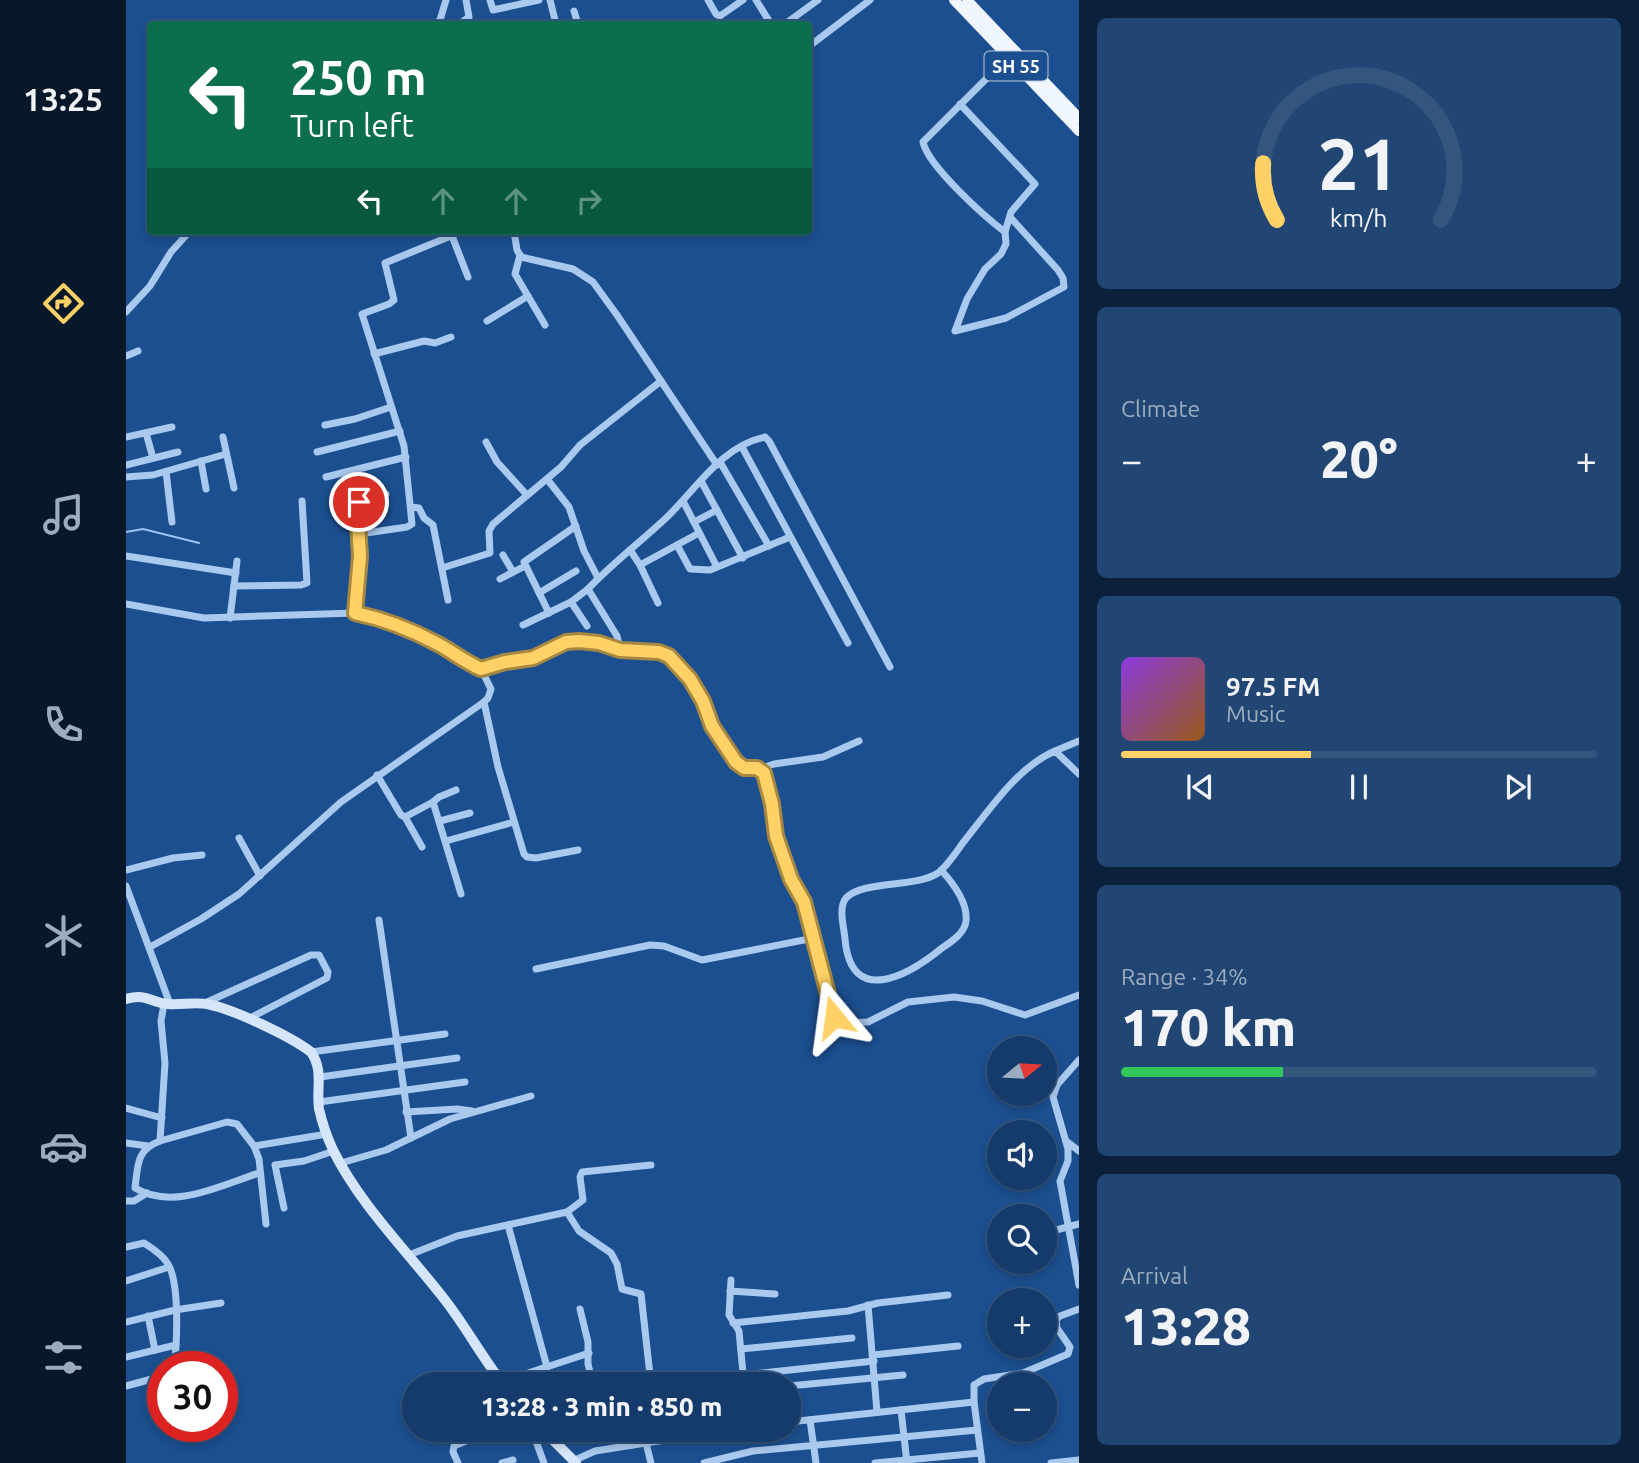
<!DOCTYPE html>
<meta charset="utf-8">
<style>
:root{--surface:#143b6b;--page:#214673;--text:#f1f3f6;--muted:#9dadc1;--line:#33557e;--accent:#ffd166}
body{margin:0;font-family:Ubuntu,sans-serif;background:var(--page);color:var(--text);height:100vh;display:flex;flex-direction:column;font-size:26px;white-space:nowrap}
*{box-sizing:border-box;margin:0}
p{font-size:23px;color:var(--muted)}
.icon{flex:none;width:38px;height:38px;fill:none;stroke:currentColor;stroke-width:2;stroke-linecap:round;stroke-linejoin:round}
.map{position:relative;flex:1;overflow:hidden}
.details{display:flex;flex-direction:column;gap:18px;padding:18px;background:#0b203b;width:560px}
.details>*{flex:none}
.guide{position:absolute;left:21px;top:21px;width:665px;height:214px;border-radius:7px;box-shadow:0 4px 10px #0003,0 0 0 2px var(--line);background:#0b6e4f;color:#fff;overflow:hidden}
.needle{width:46px;rotate:72deg}
.fabs{position:absolute;left:861px;top:1036px;display:grid;gap:14px}
.fabs a{display:grid;place-items:center;width:70px;height:70px;border-radius:50%;background:var(--surface);box-shadow:0 4px 10px #0003,0 0 0 2px var(--line);font-size:35px}
.speed{position:absolute;left:21px;top:1351px;display:flex;gap:14px;font-size:35px;font-weight:700;text-align:center}
.speed>*{display:grid;place-content:center;width:91px;height:91px;border-radius:50%;background:var(--surface);box-shadow:0 4px 10px #0003,0 0 0 2px var(--line);line-height:1}
.speed .limit{border:10px solid #d22;background:#fff;color:#111}
.pin{position:absolute;display:grid;place-items:center;width:60px;height:60px;color:#fff;margin:-30px;border:4px solid #fff;border-radius:50%;box-shadow:0 2px 7px #0007}
.me{position:absolute;width:77px;margin:-38px;rotate:344deg;stroke-linejoin:round;filter:drop-shadow(0 0 5px #0008)}
.turn{display:flex;align-items:center;gap:24px;height:147px;padding:0 28px;font-size:32px}
.turn .icon{width:91px;height:91px;stroke-width:2.5}
.turn b{display:block;font-size:49px;line-height:60px}
.lanes{display:flex;align-items:center;height:66px;padding:0 28px;background:#0003;justify-content:center;gap:35px;direction:ltr}
.lanes .off{opacity:.35}
.big{font-size:52px;font-weight:800;line-height:1.1}
.details .card{flex:1;display:flex;flex-direction:column;justify-content:center;gap:10px;min-width:0;padding:0 24px;border-radius:10px;background:var(--page)}
.details .dial{align-items:center;gap:0}
.dial svg{height:182px;overflow:visible;fill:none;stroke:var(--line);stroke-width:7;stroke-linecap:round;text-anchor:middle}
.dial text{fill:var(--text);stroke:none}
.song{display:flex;align-items:center;gap:21px}
.cover{width:84px;height:84px;border-radius:10px;background:linear-gradient(135deg,hsl(270 70% 55%),hsl(30 70% 35%))}
.played{height:7px;border-radius:4px;background:linear-gradient(90deg,var(--accent) 40%,var(--line) 40%)}
.keys{display:flex;justify-content:space-around;direction:ltr}
.heat{display:flex;justify-content:space-between;align-items:center;font-size:38px;direction:ltr}
.charge{height:10px;border-radius:5px;background:linear-gradient(90deg,#34c759 34%,var(--line) 0)}
.trip{position:absolute;left:276px;top:1372px;width:399px;height:70px;border-radius:35px;background:var(--surface);box-shadow:0 4px 10px #0003,0 0 0 2px var(--line);font-weight:800;line-height:70px;text-align:center}
main{display:flex;flex:1;min-height:0}
.menu{display:flex;flex-direction:column;width:126px;justify-content:space-around;align-items:center;background:#08182b;color:var(--muted)}
.menu .icon{width:49px;height:49px}
.menu .current{color:var(--accent)}
.menu b{font-size:32px;color:var(--text)}
.map>svg:first-child{display:block}
.lines{fill:none;stroke-linecap:round;stroke-linejoin:round}
.stream{stroke:#9cc4f0;stroke-width:2}
.street{stroke:#a9c9ee;stroke-width:7}
.secondary{stroke:#d6e6fa;stroke-width:10}
.primary{stroke:#f0f6ff;stroke-width:10}
.route-casing{stroke:#a68842;stroke-width:18}
.route{stroke:#ffd166;stroke-width:12}
.labels{text-anchor:middle;dominant-baseline:central;stroke-width:7;stroke-linejoin:round;paint-order:stroke}
.shield{fill:#1b4f8f;stroke:#bbcadd;stroke-width:2}
.shield-label{font-size:18px;font-weight:bold;fill:#fff}
</style>
<main>
<nav class="menu">
<b>13:25</b>
<svg class="icon current" aria-label="directions" viewBox="0 0 24 24"><path d="M12 3l9 9-9 9-9-9zM9 14v-3h6M13 9l2 2-2 2"/></svg>
<svg class="icon" aria-label="music" viewBox="0 0 24 24"><path d="M9 18V5l10-2v13"/><circle cx="6" cy="18" r="3"/><circle cx="16" cy="16" r="3"/></svg>
<svg class="icon" aria-label="phone" viewBox="0 0 24 24"><path d="M5 4h4l2 5-3 2q2 4 5 5l2-3 5 2v4C11 20 4 13 5 4z"/></svg>
<svg class="icon" aria-label="climate" viewBox="0 0 24 24"><path d="M12 3v18M4 7l16 10M4 17L20 7"/></svg>
<svg class="icon" aria-label="car" viewBox="0 0 24 24"><path d="M5 17H2v-5l4-1 3-4h7l3 4 3 1v5h-3M9 17h6M6 11h13"/><circle cx="7" cy="17" r="2"/><circle cx="17" cy="17" r="2"/></svg>
<svg class="icon" aria-label="filters" viewBox="0 0 24 24"><path d="M4 7h16M4 17h16"/><circle cx="9" cy="7" r="2"/><circle cx="15" cy="17" r="2"/></svg>
</nav>
<div class="map">
<svg width="953" height="1463" viewBox="0 0 953 1463">
<rect width="100%" height="100%" fill="#1b4f8f"/>
<g class="lines">
<path class="stream" d="M0 532 17 529 73 543"/>
<g class="street">
<path d="M364 0 367 10 413 0"/>
<path d="M424 0 430 24"/>
<path d="M582 0 590 14 594 16 617 0"/>
<path d="M630 0 645 24"/>
<path d="M448 11 452 24"/>
<path d="M309 24 314 20 320 0"/>
<path d="M333 24 343 17 340 0"/>
<path d="M659 24 692 0"/>
<path d="M682 47 744 0"/>
<path d="M834 104 909 184 885 212 879 232C859 217 802 166 797 142L883 56"/>
<path d="M388 231 391 250 395 257 447 269 467 282 491 315 591 465"/>
<path d="M879 232 880 244 875 254 859 269 841 299 829 331 880 318 938 287 937 278 932 270 884 217"/>
<path d="M326 236 342 277"/>
<path d="M394 255 389 274 419 325"/>
<path d="M0 312 24 286 45 252 64 231"/>
<path d="M361 321 402 296"/>
<path d="M248 354 298 341 309 343 325 337"/>
<path d="M0 356 12 351"/>
<path d="M199 425 229 419 265 407"/>
<path d="M20 433 27 458"/>
<path d="M0 437 46 427"/>
<path d="M97 437 108 488"/>
<path d="M360 442 371 462 401 495"/>
<path d="M616 447 722 643"/>
<path d="M191 452 274 431"/>
<path d="M75 461 80 489"/>
<path d="M594 462 643 546"/>
<path d="M0 465 52 452"/>
<path d="M40 472 46 522"/>
<path d="M0 477 27 475 100 454"/>
<path d="M200 477 280 457"/>
<path d="M421 479 443 507 458 551 472 578"/>
<path d="M575 481 617 558"/>
<path d="M557 501 591 567"/>
<path d="M285 507 293 508 298 518 307 525 322 600"/>
<path d="M568 522 591 510"/>
<path d="M233 534 281 527 286 524 278 446 236 314 263 304 268 300 259 263 337 231"/>
<path d="M551 545 564 569 584 570 664 537"/>
<path d="M504 550 514 565 532 603"/>
<path d="M377 555 387 572"/>
<path d="M0 556 110 573"/>
<path d="M514 565 573 533"/>
<path d="M316 568 364 553 363 531 367 524 435 467 454 445 535 381"/>
<path d="M374 579 399 566"/>
<path d="M108 586 175 585 181 583 176 501"/>
<path d="M413 593 450 571"/>
<path d="M445 602 461 626"/>
<path d="M0 604 78 618 229 613 256 619 280 630 313 644 339 662 355 669 379 662 407 658 440 642 453 641 473 643 494 650 533 652 543 656 564 679 577 701 586 726 610 762 618 768H631L638 773 646 804 650 836 665 879 678 902 708 1017 717 1023 742 1022 782 1002 828 997 856 1001 899 1015 953 995"/>
<path d="M229 613 234 556 232 504 260 494"/>
<path d="M423 613 398 562 450 526"/>
<path d="M104 618 111 561"/>
<path d="M397 625 445 602 462 589"/>
<path d="M494 650 491 636 462 589C486 564 513 543 539 519 569 491 595 446 639 437L643 441 764 667"/>
<path d="M358 702 372 767 398 854 401 857 410 858 452 850"/>
<path d="M929 751 953 741"/>
<path d="M633 769 648 764 697 757 733 741"/>
<path d="M251 775 275 815 279 817 307 802 335 894"/>
<path d="M307 802 313 797 330 790"/>
<path d="M279 817 296 847"/>
<path d="M314 821 344 813"/>
<path d="M113 838 134 876"/>
<path d="M320 841 388 822"/>
<path d="M0 870 47 858 76 855"/>
<path d="M815 870C827 883 842 902 840 921 839 933 825 942 816 948 783 975 725 1008 719 939 718 927 712 908 720 898 737 880 790 888 812 873 821 866 829 854 836 844 862 812 890 768 929 751L953 774"/>
<path d="M0 886 44 1004"/>
<path d="M253 920 285 1138"/>
<path d="M24 947 75 919 113 894 215 802 358 702 362 698 365 689 355 669"/>
<path d="M410 969 524 945 538 946 576 960 688 938"/>
<path d="M79 1003 185 955H193L202 972 201 978 122 1019"/>
<path d="M38 1004 35 1021 39 1063 34 1141C10 1150 12 1165 9 1188 47 1211 95 1185 133 1173"/>
<path d="M185 1052 319 1034"/>
<path d="M953 1060 931 1085 927 1097 942 1149V1161L934 1181 953 1285"/>
<path d="M194 1077 331 1058"/>
<path d="M193 1102 339 1082"/>
<path d="M0 1108 36 1118"/>
<path d="M280 1112 331 1109 346 1111"/>
<path d="M34 1141 101 1122 111 1124 128 1146 133 1159 140 1224"/>
<path d="M940 1141 953 1151"/>
<path d="M0 1143 22 1146"/>
<path d="M128 1146 201 1134"/>
<path d="M215 1163 260 1150 324 1119 405 1096"/>
<path d="M0 1201H8L21 1193"/>
<path d="M158 1208 149 1165 178 1161 208 1151"/>
<path d="M441 1212 457 1200 454 1177 456 1172 525 1165"/>
<path d="M382 1225 421 1367"/>
<path d="M919 1233 953 1224"/>
<path d="M0 1247 18 1243C26 1248 37 1255 42 1264 54 1284 51 1344 48 1367"/>
<path d="M283 1255 331 1236 441 1212 453 1231 485 1253 491 1264 496 1289 515 1294 525 1384"/>
<path d="M605 1280 603 1315 613 1331 618 1384"/>
<path d="M0 1281 43 1267"/>
<path d="M604 1291 649 1294"/>
<path d="M742 1305 751 1412"/>
<path d="M454 1309 462 1342V1364L467 1384"/>
<path d="M22 1316 29 1350"/>
<path d="M0 1322 49 1310 95 1303"/>
<path d="M607 1323 722 1311 752 1303 822 1295"/>
<path d="M615 1349 726 1338"/>
<path d="M747 1355 832 1346"/>
<path d="M0 1357 50 1345"/>
<path d="M617 1375 748 1361"/>
<path d="M375 1382 463 1353"/>
<path d="M0 1386 37 1376"/>
<path d="M663 1386 777 1375"/>
<path d="M775 1410 781 1463"/>
<path d="M684 1420 690 1463"/>
<path d="M663 1422 848 1402"/>
<path d="M503 1430 506 1445"/>
<path d="M520 1443 525 1463"/>
<path d="M447 1461 469 1451 602 1430"/>
<path d="M332 1463 327 1452 328 1446 366 1430"/>
<path d="M376 1463 387 1460"/>
<path d="M418 1463 411 1444 419 1432"/>
<path d="M578 1463 627 1451 851 1430"/>
<path d="M749 1463 854 1453"/>
<path d="M856 1463 848 1402V1385L858 1379 897 1373 942 1354 944 1347 931 1328 930 1320 934 1316 953 1309"/>
<path d="M925 1463 953 1460"/>
</g>
<g class="secondary">
<path d="M0 999C21 993 25 1003 42 1004 55 1005 68 1002 81 1004 107 1009 164 1036 185 1052 198 1071 190 1088 193 1109 196 1122 201 1137 207 1150 234 1205 282 1252 319 1300 340 1327 356 1357 377 1384"/>
<path d="M417 1430 450 1463"/>
</g>
<g class="primary">
<path d="M828 0 953 131"/>
<path d="M841 0 953 118"/>
</g>
</g>
<g class="lines">
<g class="route-casing">
<path id="route" d="M233 502 231 506 234 556 229 613C258 619 286 630 312 644 327 652 339 662 355 669L379 662 407 658 440 642 453 641 473 643 494 650 533 652 543 656 564 679 577 701 586 726 610 762 618 768H631L638 773 646 804 650 836 665 879 678 902 708 1017"/>
</g>
<use href="#route" class="route"/>
</g>
<g class="labels">
<rect class="shield" x="858.5" y="51.5" width="63" height="29" rx="5"/>
<g class="shield-label">
<text x="890" y="66">SH 55</text>
</g>
</g>
</svg>
<div class="fabs">
<a><svg class="needle" viewBox="-14 -14 28 28"><path d="M0-13l5 13h-10z" fill="#e53935"/><path d="M0 13l5-13h-10z" fill="#9dadc1"/></svg></a>
<a><svg class="icon" aria-label="sound" viewBox="0 0 24 24"><path d="M4 9h4l5-4v14l-5-4H4zM17 9q2 3 0 6"/></svg></a>
<a><svg class="icon" aria-label="search" viewBox="0 0 24 24"><circle cx="10" cy="10" r="6"/><path d="M15 15l6 6"/></svg></a>
<a>+</a>
<a>−</a>
</div>
<div class="speed"><div class="limit">30</div></div>
<div class="pin" style="left:233px;top:502px;background:#d93025"><svg class="icon" aria-label="arrive" viewBox="0 0 24 24"><path d="M6 21V4h12l-3 4 3 4H6"/></svg></div>
<svg class="me" style="left:708px;top:1017px" viewBox="-20 -20 40 40"><path d="M0-17L14 15 0 8-14 15z" fill="#ffd166" stroke="#fff" stroke-width="4"/></svg>
<div class="trip">13:28 · 3 min · 850 m</div>
<div class="guide">
<div class="turn"><svg class="icon" aria-label="left" viewBox="0 0 24 24"><path d="M17 20v-9H6M10 6l-5 5 5 5"/></svg><div><b>250 m</b>Turn left</div></div>
<div class="lanes"><svg class="icon" aria-label="left" viewBox="0 0 24 24"><path d="M17 20v-9H6M10 6l-5 5 5 5"/></svg><svg class="icon off" aria-label="ahead" viewBox="0 0 24 24"><path d="M12 20V5M6 11l6-6 6 6"/></svg><svg class="icon off" aria-label="ahead" viewBox="0 0 24 24"><path d="M12 20V5M6 11l6-6 6 6"/></svg><svg class="icon off" aria-label="right" viewBox="0 0 24 24"><path d="M7 20v-9h11M14 6l5 5-5 5"/></svg></div>
</div>
</div>
<section class="details">
<div class="card dial"><svg viewBox="0 0 100 80">
<path d="M14 69A42 42 0 1 1 86 69"/>
<path d="M14 69A42 42 0 0 1 8 44" stroke="#ffd166"/>
<text x="50" y="56" font-size="32" font-weight="700">21</text>
<text x="50" y="72" font-size="11">km/h</text>
</svg></div>
<div class="card"><p>Climate</p>
<div class="heat"><a>−</a><b class="big">20°</b><a>+</a></div>
</div>
<div class="card">
<div class="song"><i class="cover"></i><div><b>97.5 FM</b><p>Music</p></div></div>
<div class="played"></div>
<div class="keys"><svg class="icon" aria-label="previous" viewBox="0 0 24 24"><path d="M18 5L8 12l10 7zM5 5v14"/></svg><svg class="icon" aria-label="pause" viewBox="0 0 24 24"><path d="M8 5v14M16 5v14"/></svg><svg class="icon" aria-label="next" viewBox="0 0 24 24"><path d="M6 5l10 7-10 7zM19 5v14"/></svg></div>
</div>
<div class="card"><p>Range · 34%</p><b class="big">170 km</b><div class="charge"></div></div>
<div class="card"><p>Arrival</p><b class="big">13:28</b></div>
</section>
</main>
